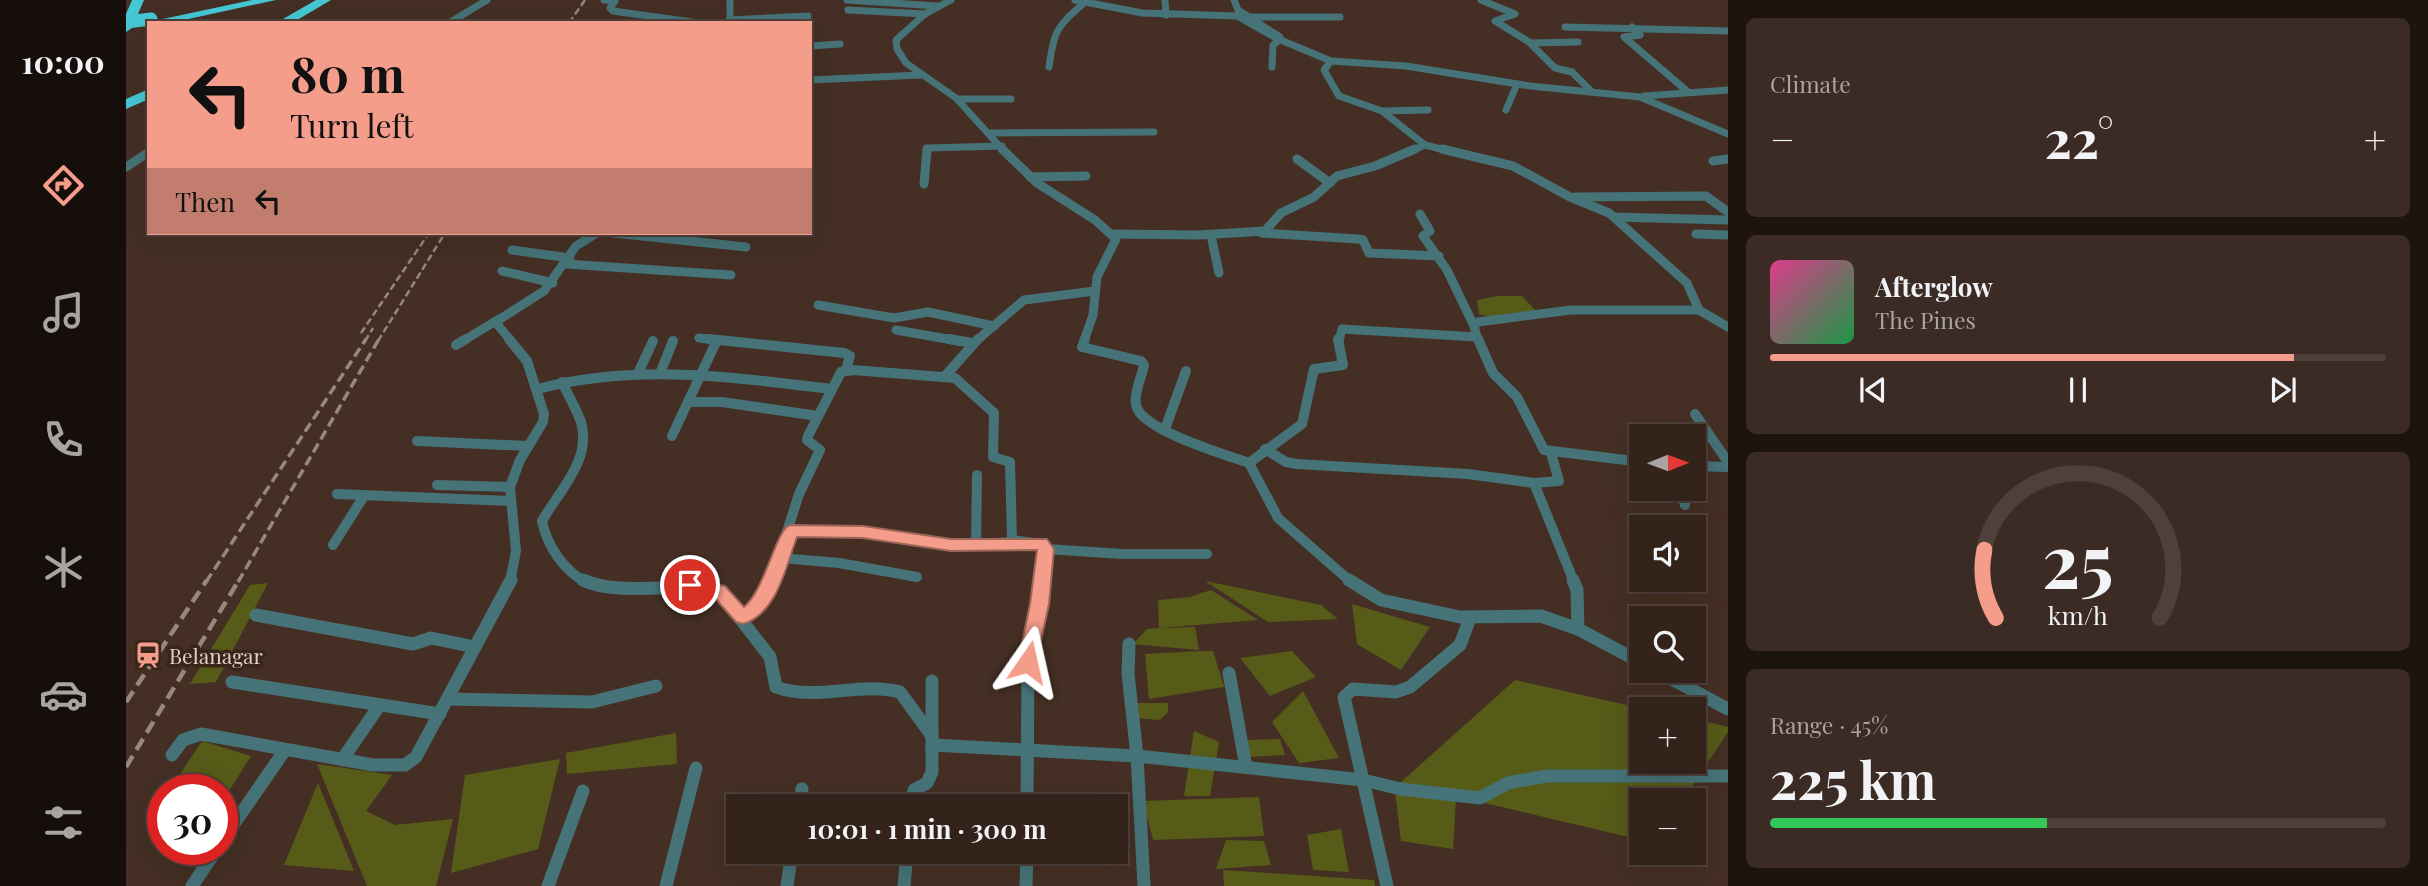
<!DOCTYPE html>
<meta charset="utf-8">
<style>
:root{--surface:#34231b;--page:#3c2b24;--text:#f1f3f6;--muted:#a9a4a3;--line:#4e403a;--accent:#f49d8b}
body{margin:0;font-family:"Playfair Display",serif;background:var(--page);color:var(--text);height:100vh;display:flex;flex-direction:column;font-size:26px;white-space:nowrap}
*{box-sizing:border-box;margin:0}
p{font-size:23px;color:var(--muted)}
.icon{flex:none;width:38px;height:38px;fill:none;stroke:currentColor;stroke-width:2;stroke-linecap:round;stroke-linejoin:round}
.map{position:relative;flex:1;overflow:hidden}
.details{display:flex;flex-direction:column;gap:18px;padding:18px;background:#1d130f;width:700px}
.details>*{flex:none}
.banner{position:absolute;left:21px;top:21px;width:665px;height:214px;border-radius:0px;box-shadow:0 7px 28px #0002,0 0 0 2px var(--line);background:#f49d8b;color:#111;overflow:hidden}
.needle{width:46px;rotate:89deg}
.controls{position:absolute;left:1503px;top:424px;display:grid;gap:14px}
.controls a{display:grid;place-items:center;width:77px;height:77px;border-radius:0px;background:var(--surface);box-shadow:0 7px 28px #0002,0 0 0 2px var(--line);font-size:35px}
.speed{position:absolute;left:21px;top:774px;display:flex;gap:14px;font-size:35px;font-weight:700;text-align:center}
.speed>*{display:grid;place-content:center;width:91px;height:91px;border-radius:50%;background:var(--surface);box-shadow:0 7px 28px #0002,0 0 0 2px var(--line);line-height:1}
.speed .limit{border:10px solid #d22;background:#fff;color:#111}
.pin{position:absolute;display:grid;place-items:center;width:60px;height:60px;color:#fff;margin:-30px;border:4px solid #fff;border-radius:50%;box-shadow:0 2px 7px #0007}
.me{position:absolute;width:77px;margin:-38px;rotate:11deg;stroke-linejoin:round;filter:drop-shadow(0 0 5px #0008)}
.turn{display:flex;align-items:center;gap:24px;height:147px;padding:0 28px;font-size:32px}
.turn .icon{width:91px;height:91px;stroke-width:2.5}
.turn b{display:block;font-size:49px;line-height:60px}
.then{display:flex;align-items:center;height:66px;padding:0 28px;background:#0003;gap:14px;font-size:26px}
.big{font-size:52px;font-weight:700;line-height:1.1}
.details .tile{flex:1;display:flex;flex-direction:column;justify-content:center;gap:10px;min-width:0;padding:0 24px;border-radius:10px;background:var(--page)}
.details .dial{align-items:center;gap:0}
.dial svg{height:182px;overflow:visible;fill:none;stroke:var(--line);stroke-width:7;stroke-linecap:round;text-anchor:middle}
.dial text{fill:var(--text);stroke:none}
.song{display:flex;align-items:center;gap:21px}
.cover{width:84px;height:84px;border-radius:10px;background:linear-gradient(135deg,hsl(330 70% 55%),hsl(140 70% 35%))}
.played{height:7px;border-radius:4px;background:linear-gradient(90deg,var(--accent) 85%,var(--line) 85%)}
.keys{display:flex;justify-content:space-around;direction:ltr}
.heat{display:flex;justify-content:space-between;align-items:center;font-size:38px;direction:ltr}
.charge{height:10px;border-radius:5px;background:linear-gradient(90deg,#34c759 45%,var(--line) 0)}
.trip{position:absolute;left:600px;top:794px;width:402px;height:70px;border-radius:0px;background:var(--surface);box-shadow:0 7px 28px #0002,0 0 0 2px var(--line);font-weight:700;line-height:70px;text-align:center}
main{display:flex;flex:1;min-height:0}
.tab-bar{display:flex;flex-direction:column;width:126px;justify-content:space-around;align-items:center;background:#150e0b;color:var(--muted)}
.tab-bar .icon{width:49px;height:49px}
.tab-bar .selected{color:var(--accent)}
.tab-bar b{font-size:32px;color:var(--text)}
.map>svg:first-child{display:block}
.green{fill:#565b18}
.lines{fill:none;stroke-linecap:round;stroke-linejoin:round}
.street-far3{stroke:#467378;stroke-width:7}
.street-far2{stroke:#467378;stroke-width:9}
.street-far1{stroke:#467378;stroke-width:10}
.street{stroke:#467378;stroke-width:13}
.highway{fill:#46c8d4;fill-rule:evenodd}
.rail-far2{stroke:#98877e;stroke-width:2.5;stroke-dasharray:7 3.5;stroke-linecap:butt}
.rail-far1{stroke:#98877e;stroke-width:3.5;stroke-dasharray:10 5;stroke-linecap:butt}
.rail{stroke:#98877e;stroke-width:4.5;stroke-dasharray:13 7;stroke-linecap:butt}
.highway-bridge{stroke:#46c8d4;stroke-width:13}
.route{fill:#f49d8b;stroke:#9f665a;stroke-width:2}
.labels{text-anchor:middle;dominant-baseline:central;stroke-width:7;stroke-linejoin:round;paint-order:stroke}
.near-poi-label{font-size:21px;fill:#ded0c9;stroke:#3a251a;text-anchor:start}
</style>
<main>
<nav class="tab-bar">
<b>10:00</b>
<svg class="icon selected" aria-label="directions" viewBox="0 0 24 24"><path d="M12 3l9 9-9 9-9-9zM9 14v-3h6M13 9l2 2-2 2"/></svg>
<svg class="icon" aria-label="music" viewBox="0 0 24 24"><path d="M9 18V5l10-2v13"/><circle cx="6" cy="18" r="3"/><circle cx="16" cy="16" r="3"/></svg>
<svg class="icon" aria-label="phone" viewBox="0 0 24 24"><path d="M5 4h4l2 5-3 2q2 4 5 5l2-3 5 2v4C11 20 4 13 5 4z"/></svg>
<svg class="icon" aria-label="climate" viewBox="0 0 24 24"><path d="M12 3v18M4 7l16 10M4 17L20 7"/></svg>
<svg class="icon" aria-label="car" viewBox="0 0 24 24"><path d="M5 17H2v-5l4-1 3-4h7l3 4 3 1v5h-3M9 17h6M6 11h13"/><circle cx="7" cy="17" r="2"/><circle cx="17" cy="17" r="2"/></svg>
<svg class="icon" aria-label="filters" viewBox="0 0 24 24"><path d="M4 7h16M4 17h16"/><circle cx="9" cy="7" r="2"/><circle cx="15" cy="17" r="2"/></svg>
</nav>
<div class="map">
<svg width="1602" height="886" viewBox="0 0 1602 886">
<rect width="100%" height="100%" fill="#452f24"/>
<g class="green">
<path d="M1371 296H1396L1412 313 1369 318 1353 314 1351 300Z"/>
<path d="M1079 581 1195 605 1212 619 1142 622Z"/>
<path d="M142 583 90 682 64 684 124 585Z"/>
<path d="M1085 590 1132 620 1033 628 1069 627 1073 650 1007 644 1021 629 1033 628 1032 600 1064 597Z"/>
<path d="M1226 604 1304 627 1275 670 1231 644Z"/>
<path d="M1074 651H1087L1098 687 1023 699 1019 654Z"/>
<path d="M1166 651 1190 677 1144 696 1114 658Z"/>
<path d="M1389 680 1519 709H1516V761H1568V719L1602 727V732L1557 800H1516L1515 840 1274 783Z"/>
<path d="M1177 691 1213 758 1173 763 1146 722Z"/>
<path d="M1008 703H1042V712L1034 720 1008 718Z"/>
<path d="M1068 731 1093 742 1084 796H1058Z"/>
<path d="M550 733 551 764 441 774 440 753Z"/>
<path d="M1154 739 1159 755 1120 757 1118 740Z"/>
<path d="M76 741 125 756 96 802V789H44Z"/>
<path d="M434 759 412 849 325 873 339 775Z"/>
<path d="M191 764 266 775 240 811 269 825 327 819 310 886H241Z"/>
<path d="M192 783 228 871 158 865Z"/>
<path d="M1269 791 1330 799 1327 849 1275 841Z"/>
<path d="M1133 797 1138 836 1027 840 1017 801Z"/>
<path d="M1215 829 1223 872 1187 870 1181 835Z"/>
<path d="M1100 840 1138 841 1145 865 1090 869Z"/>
<path d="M1097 870 1248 880 1249 886H1098Z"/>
</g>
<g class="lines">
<g class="street-far3">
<path d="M478 0 489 1 484 8 487 11 573 23"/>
<path d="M604 0V23"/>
<path d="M721 0 811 6"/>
<path d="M825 0 799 14 770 40 771 49 780 63 830 98 878 151"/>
<path d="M949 0 1016 13 1111 16 1150 38 1154 37 1112 10 1108 0"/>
<path d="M1039 0 1040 15"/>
<path d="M1355 0 1389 14 1369 21 1403 42 1429 68 1446 72 1466 92"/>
<path d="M722 10 799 14"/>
<path d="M1126 17H1214"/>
<path d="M603 20 682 16"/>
<path d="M323 23 361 0"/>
<path d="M1439 27 1602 31"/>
<path d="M1506 27 1514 35 1498 37 1561 91"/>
<path d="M1150 38 1205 61 1280 66 1404 86 1514 97 1602 134"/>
<path d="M1405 43 1452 42"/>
<path d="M684 46 714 44"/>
<path d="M1205 61 1198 70 1213 96 1256 111 1299 145 1323 151"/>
<path d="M923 67C928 29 931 27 959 2"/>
<path d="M1146 67 1147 45 1154 40"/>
<path d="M684 80 795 75"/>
<path d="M1518 96 1602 90"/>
<path d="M831 99H885"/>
<path d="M1380 110 1391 84"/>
<path d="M1256 111 1302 110"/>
<path d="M865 133 1028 132"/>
<path d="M801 151V148L876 146"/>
<path d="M1285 151 1299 145"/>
</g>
<g class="street-far2">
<path d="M876 149 911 183 969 220 990 239 971 277 967 315 958 341"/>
<path d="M1316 149 1387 166 1444 197 1483 213 1561 283 1573 310 1602 327"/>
<path d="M1171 159 1204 183"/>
<path d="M1587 161 1602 159"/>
<path d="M0 167 23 152"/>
<path d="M904 177 960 176"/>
<path d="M798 184 801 149"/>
<path d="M1450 197 1580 196 1602 212"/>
<path d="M1294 214 1304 231 1297 236 1321 270 1348 326"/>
<path d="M1488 217 1602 220"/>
<path d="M487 233 620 247"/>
<path d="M1136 233 1232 239 1237 240 1243 253 1313 256"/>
<path d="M987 234 1073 235 1139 231 1155 213 1188 197 1211 176 1249 166 1289 149"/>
<path d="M1570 234 1602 235"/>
<path d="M1085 235 1093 273"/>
<path d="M386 250 444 258"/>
<path d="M440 264 605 275"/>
<path d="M376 271 427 283"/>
<path d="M692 305 768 318 802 312 868 326"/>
<path d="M770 330 833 341"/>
<path d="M1351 337 1353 341"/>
<path d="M573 338 599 341"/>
<path d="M337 341 373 319"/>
<path d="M385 341 371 324 374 319 418 291 450 246 471 233"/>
<path d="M850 341 898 300 969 291"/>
<path d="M1213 341 1216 329 1351 337 1348 326 1352 322 1445 310H1573"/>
</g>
<g class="street-far1">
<path d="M383 339 401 361 418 414 417 422 394 460 384 487 390 551 384 582"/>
<path d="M583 339 718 353 724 356 720 370"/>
<path d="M823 339 846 343"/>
<path d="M959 339 956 347 1015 361 1018 365C1016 377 1006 396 1011 408 1020 431 1100 455 1123 463L1152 518 1225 582"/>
<path d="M1352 339 1367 373 1391 397 1418 450 1516 462"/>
<path d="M330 345 340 339"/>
<path d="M513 371 527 341"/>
<path d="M535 371 547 341"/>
<path d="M820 375 852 339"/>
<path d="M436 382C442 395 450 408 455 422 466 460 433 491 416 521 421 546 438 571 460 582"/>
<path d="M412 389C510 363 605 377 705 389"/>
<path d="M563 402H596L692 416"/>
<path d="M1569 414 1602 462"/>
<path d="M1039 429 1060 371"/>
<path d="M546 436 591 340"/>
<path d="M291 441 402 446"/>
<path d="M1139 449 1160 462 1171 464 1342 474 1408 483 1448 582"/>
<path d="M1123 463 1176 424 1188 369 1217 365 1212 339"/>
<path d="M1568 466 1602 467"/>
<path d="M1408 483 1433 481 1425 453"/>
<path d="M311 485 384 487"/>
<path d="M1553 488 1559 505"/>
<path d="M211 494 385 501"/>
<path d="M664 531 737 532 826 545 888 542"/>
<path d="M207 545 238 496"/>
<path d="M850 545 851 475"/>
<path d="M920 549 996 554H1081"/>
<path d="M655 558 713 563 791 577"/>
<path d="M645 582 673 494 694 450 681 440 682 436 715 372 727 370 829 378 868 413 867 457 884 462 886 540 915 544 920 549 916 582"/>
</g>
<g class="street">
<path d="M457 580C493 597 551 582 592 590L644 657 650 687C691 702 734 681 774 692L806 736"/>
<path d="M1223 580 1255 600 1334 617 1415 616 1452 629 1516 663"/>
<path d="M1447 580 1451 590 1452 629"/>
<path d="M130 615 287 644 305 638 349 647"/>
<path d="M617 617 629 605 646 580"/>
<path d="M1003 644 1002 674 1011 756 1018 886"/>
<path d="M1529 670 1602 709"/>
<path d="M1103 673 1120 767"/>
<path d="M106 682 314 714"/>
<path d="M322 699 466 702 530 686"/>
<path d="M806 745 1011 756 1237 780 1275 789 1354 798 1382 783 1420 776H1602"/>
<path d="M46 755 57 740 75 734 247 765H279L290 757 385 580"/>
<path d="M216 760 253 706"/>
<path d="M673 807 676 789"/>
<path d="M785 807 788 790 801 783 806 772V681"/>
<path d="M901 807 902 662 916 580"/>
<path d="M96 841 159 750"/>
<path d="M66 886 91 849"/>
<path d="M422 886 457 791"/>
<path d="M540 886 570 768"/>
<path d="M661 886 666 852"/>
<path d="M778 886 781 852"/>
<path d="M900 886 901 852"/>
<path d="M1261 886 1218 697 1227 689 1270 692 1284 687 1334 645 1344 618"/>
</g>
<g class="highway">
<path d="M6 0H18L6 28 0 32V14Z"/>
<path d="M126 0H150L44 23H23V26L18 23Z"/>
<path d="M190 0H205L166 23H150Z"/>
<path d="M23 89V99L0 109V99Z"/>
</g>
<g class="rail-far2">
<path d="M443 23 459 0"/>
<path d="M235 333 303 233"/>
<path d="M239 341 247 328"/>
<path d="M252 341 319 233"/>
</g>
<g class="rail-far1">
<path d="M80 582 240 339"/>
<path d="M112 582 253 339"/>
</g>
<g class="rail">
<path d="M0 702 81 580"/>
<path d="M0 767 113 580"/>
</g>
<path class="highway-bridge" d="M0 22 25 19"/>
</g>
<path class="route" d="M664 525 737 526 825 539H921L928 549 923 604 909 668 902 670 892 662 904 604 911 550 825 551 737 538 671 537C660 566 651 614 617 624L610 622 587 596 557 590 555 585 564 579 599 586 618 607C639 590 650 529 664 525Z"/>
<defs>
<g id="station-bare" transform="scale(2.1)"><path d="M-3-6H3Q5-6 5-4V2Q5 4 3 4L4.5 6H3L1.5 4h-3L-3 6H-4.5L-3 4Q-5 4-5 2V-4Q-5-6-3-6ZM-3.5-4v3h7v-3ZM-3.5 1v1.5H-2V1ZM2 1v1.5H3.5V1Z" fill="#f49d8b" stroke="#3a251a" stroke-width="2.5" paint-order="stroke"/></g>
</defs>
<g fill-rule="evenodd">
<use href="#station-bare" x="22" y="655"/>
</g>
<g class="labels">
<g class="near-poi-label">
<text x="43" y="655">Belanagar</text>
</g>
</g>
</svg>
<div class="controls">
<a><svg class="needle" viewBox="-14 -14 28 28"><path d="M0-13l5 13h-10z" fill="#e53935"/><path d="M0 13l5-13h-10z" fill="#a9a4a3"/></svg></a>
<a><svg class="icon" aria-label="sound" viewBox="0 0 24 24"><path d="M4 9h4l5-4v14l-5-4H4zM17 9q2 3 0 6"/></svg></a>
<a><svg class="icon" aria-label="search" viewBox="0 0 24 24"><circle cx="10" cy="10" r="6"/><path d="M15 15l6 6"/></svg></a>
<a>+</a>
<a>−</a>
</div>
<div class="speed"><div class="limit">30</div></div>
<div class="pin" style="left:564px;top:585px;background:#d93025"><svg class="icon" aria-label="arrive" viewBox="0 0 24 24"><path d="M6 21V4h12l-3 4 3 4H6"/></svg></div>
<svg class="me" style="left:902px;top:662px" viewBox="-20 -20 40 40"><path d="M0-17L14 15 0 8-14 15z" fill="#f49d8b" stroke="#fff" stroke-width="4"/></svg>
<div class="trip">10:01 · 1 min · 300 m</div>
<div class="banner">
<div class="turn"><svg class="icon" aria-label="left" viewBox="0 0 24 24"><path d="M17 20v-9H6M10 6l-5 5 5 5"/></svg><div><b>80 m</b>Turn left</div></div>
<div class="then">Then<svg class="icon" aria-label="left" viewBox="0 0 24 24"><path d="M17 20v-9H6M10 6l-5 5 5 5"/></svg></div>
</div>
</div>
<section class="details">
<div class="tile"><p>Climate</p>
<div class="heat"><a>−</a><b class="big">22°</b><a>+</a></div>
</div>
<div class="tile">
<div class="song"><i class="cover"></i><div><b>Afterglow</b><p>The Pines</p></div></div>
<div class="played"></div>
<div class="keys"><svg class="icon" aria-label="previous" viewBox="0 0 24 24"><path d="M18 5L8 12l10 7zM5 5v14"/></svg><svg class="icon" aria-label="pause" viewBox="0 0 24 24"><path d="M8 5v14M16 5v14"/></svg><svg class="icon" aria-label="next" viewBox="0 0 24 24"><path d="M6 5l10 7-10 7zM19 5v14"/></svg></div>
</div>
<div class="tile dial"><svg viewBox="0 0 100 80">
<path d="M14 69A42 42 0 1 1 86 69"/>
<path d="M14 69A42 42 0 0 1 9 39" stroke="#f49d8b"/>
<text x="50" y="56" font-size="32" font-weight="700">25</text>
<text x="50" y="72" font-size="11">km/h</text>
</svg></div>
<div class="tile"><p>Range · 45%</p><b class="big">225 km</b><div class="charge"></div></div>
</section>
</main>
